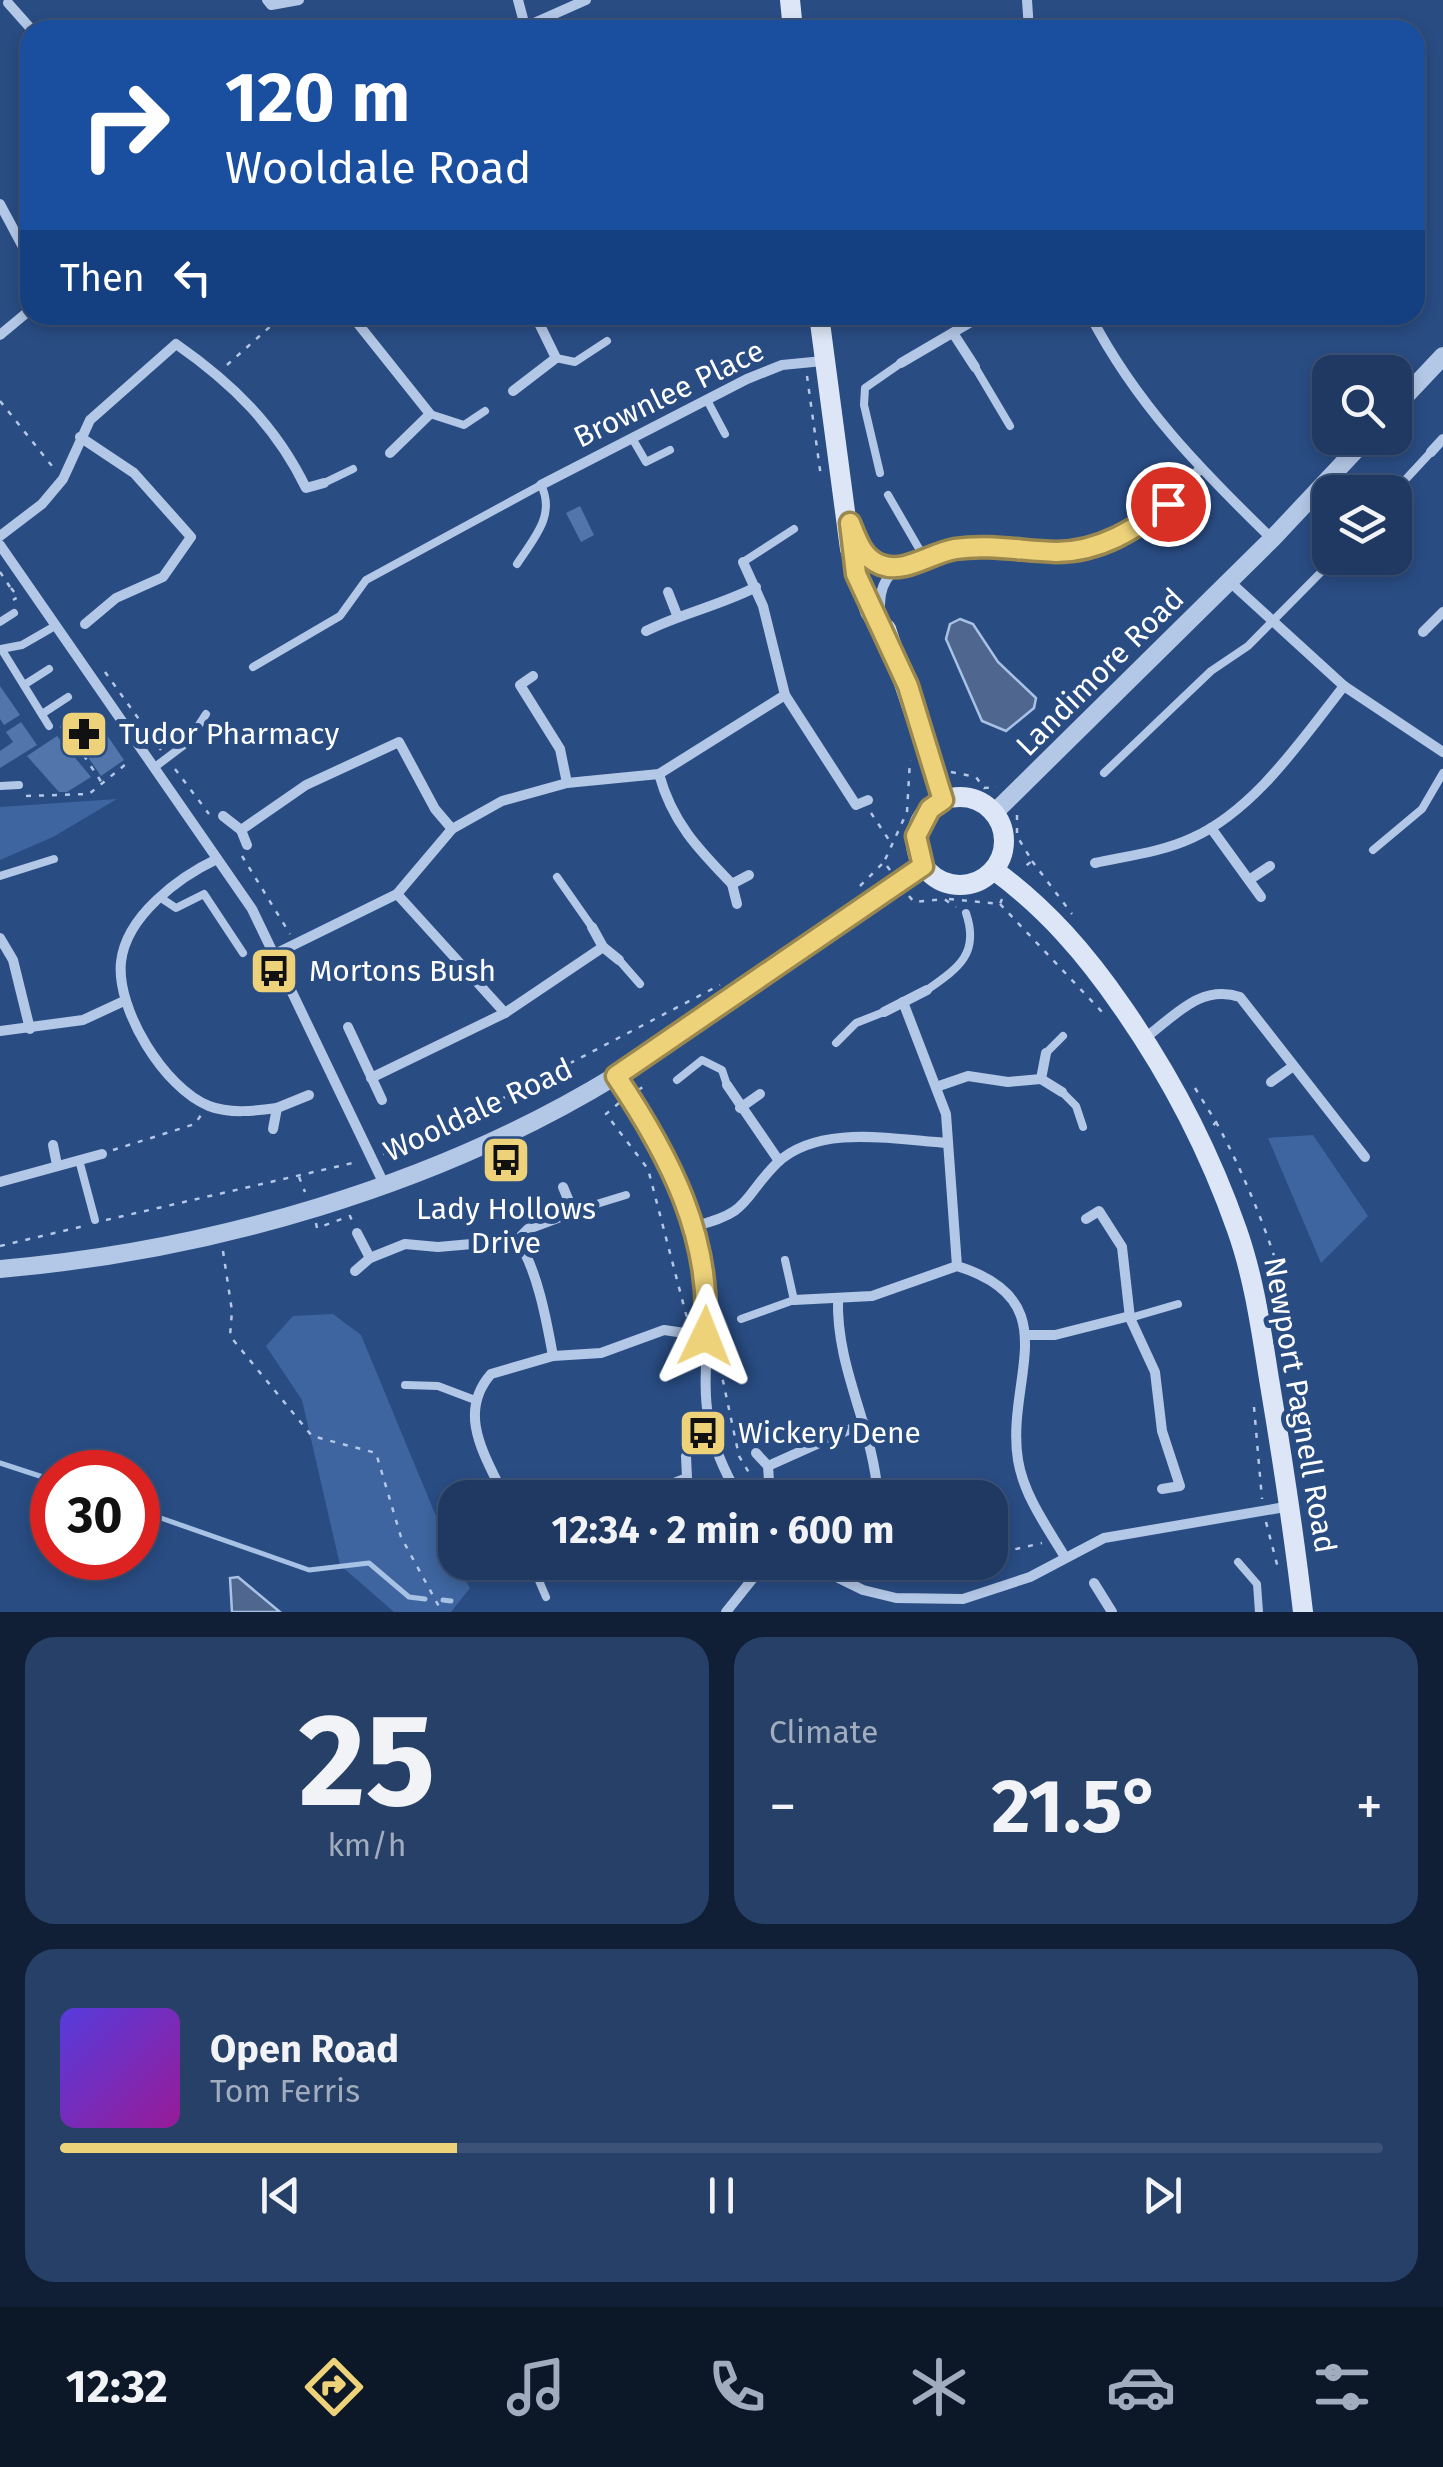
<!DOCTYPE html>
<meta charset="utf-8">
<style>
:root{--surface:#1f3962;--page:#274068;--text:#f1f3f6;--muted:#a1acbe;--line:#3c5377;--accent:#edd27a}
body{margin:0;font-family:"Fira Sans",sans-serif;background:var(--page);color:var(--text);height:100vh;display:flex;flex-direction:column;font-size:38px;white-space:nowrap}
*{box-sizing:border-box;margin:0}
p{font-size:32px;color:var(--muted)}
.icon{flex:none;width:55px;height:55px;fill:none;stroke:currentColor;stroke-width:2;stroke-linecap:round;stroke-linejoin:round}
.map{position:relative;height:1612px;overflow:hidden}
.drawer{display:flex;flex-direction:column;gap:25px;padding:25px;background:#111f36;flex:1}
.drawer>*{flex:none}
.top-card{position:absolute;left:20px;top:20px;width:1405px;height:305px;border-radius:30px;box-shadow:0 5px 15px #0003,0 0 0 2px var(--line);background:#1a4fa0;color:#fff;overflow:hidden}
.controls{position:absolute;left:1312px;top:355px;display:grid;gap:20px}
.controls a{display:grid;place-items:center;width:100px;height:100px;border-radius:20px;background:var(--surface);box-shadow:0 5px 15px #0003,0 0 0 2px var(--line);font-size:50px}
.speed{position:absolute;left:30px;top:1450px;display:flex;gap:20px;font-size:50px;font-weight:700;text-align:center}
.speed>*{display:grid;place-content:center;width:130px;height:130px;border-radius:50%;background:var(--surface);box-shadow:0 5px 15px #0003,0 0 0 2px var(--line);line-height:1}
.speed .limit{border:15px solid #d22;background:#fff;color:#111}
.pin{position:absolute;display:grid;place-items:center;width:85px;height:85px;color:#fff;margin:-42px;border:5px solid #fff;border-radius:50%;box-shadow:0 2px 10px #0007}
.me{position:absolute;width:110px;margin:-55px;rotate:2deg;stroke-linejoin:round;filter:drop-shadow(0 0 8px #0008)}
.turn{display:flex;align-items:center;gap:35px;height:210px;padding:0 40px;font-size:45px}
.turn .icon{width:130px;height:130px;stroke-width:2.5}
.turn b{display:block;font-size:70px;line-height:85px}
.then{display:flex;align-items:center;height:95px;padding:0 40px;background:#0003;gap:20px;font-size:38px}
.big{font-size:75px;font-weight:700;line-height:1.1}
.drawer .tile{flex:1;display:flex;flex-direction:column;justify-content:center;gap:15px;min-width:0;padding:0 35px;border-radius:30px;background:var(--page)}
.drawer .dial{align-items:center;gap:0}
.dial b{font-size:130px;line-height:1}
.song{display:flex;align-items:center;gap:30px}
.cover{width:120px;height:120px;border-radius:15px;background:linear-gradient(135deg,hsl(250 70% 55%),hsl(300 70% 35%))}
.played{height:10px;border-radius:5px;background:linear-gradient(90deg,var(--accent) 30%,var(--line) 30%)}
.keys{display:flex;justify-content:space-around;direction:ltr}
.heat{display:flex;justify-content:space-between;align-items:center;font-size:55px;direction:ltr}
.drawer .tiles{flex:1;display:grid;gap:25px;grid-template-columns:1fr 1fr}
.tile:last-child{grid-column:span 2}
.trip{position:absolute;left:438px;top:1480px;width:570px;height:100px;border-radius:30px;background:var(--surface);box-shadow:0 5px 15px #0003,0 0 0 2px var(--line);font-weight:700;line-height:100px;text-align:center}
.tab-bar{display:flex;height:160px;justify-content:space-around;align-items:center;background:#0c1727;color:var(--muted)}
.tab-bar .icon{width:70px;height:70px}
.tab-bar .active{color:var(--accent)}
.tab-bar b{font-size:45px;color:var(--text)}
.map>svg:first-child{display:block}
.green{fill:#3e659f}
.water{fill:#4f678f;stroke:#a8c2e6;stroke-width:2.5}
.lines{fill:none;stroke-linecap:round;stroke-linejoin:round}
.stream{stroke:#a8c2e6;stroke-width:5}
.building{fill:#5275ab}
.path{stroke:#b3c7e6;stroke-width:2.5;stroke-dasharray:5 8;stroke-linecap:butt}
.service{stroke:#b3c7e6;stroke-width:8}
.minor{stroke:#b3c7e6;stroke-width:10}
.tertiary{stroke:#b3c7e6;stroke-width:18}
.secondary{stroke:#dce6f6;stroke-width:20}
.route-casing{stroke:#9a884f;stroke-width:25}
.route{stroke:#edd27a;stroke-width:18}
.labels{text-anchor:middle;dominant-baseline:central;stroke-width:10;stroke-linejoin:round;paint-order:stroke}
.street-label{font-size:30px;fill:#fff;stroke:#294c83}
.poi-label{font-size:30px;fill:#fff;stroke:#294c83;text-anchor:start}
</style>
<div class="map">
<svg width="1443" height="1612" viewBox="0 0 1443 1612">
<rect width="100%" height="100%" fill="#294c83"/>
<g class="green">
<path d="M117 799 53 837 0 860V807Z"/>
<path d="M1313 1135 1368 1216 1321 1263 1268 1138Z"/>
<path d="M333 1314 361 1335 455 1562 470 1588 451 1612H394L340 1565 302 1400 266 1346 293 1316Z"/>
</g>
<g class="water">
<path d="M960 619 973 624 998 662 1036 698 1034 708 1006 731 982 721 946 639 950 624Z"/>
<path d="M238 1577 280 1612H232L230 1578Z"/>
</g>
<g class="lines">
<g class="stream">
<path d="M0 1463 52 1480"/>
<path d="M138 1510 309 1570 369 1563 409 1597 425 1599"/>
<path d="M443 1600 451 1601"/>
</g>
</g>
<g class="building">
<path d="M580 506 594 535 581 542 566 513Z"/>
<path d="M0 686 20 715 4 725 0 719Z"/>
<path d="M93 715 124 760 101 776 70 731Z"/>
<path d="M21 722 37 745 0 768V751L13 742 6 732Z"/>
<path d="M57 736 91 777 67 792H59L27 756Z"/>
</g>
<g class="lines">
<g class="path">
<path d="M227 365 273 324 298 315"/>
<path d="M807 376 821 477"/>
<path d="M0 401 52 466"/>
<path d="M0 572 10 587"/>
<path d="M11 588 18 597 13 600"/>
<path d="M105 672 161 750"/>
<path d="M60 727H65L102 783"/>
<path d="M175 769 209 814"/>
<path d="M951 772 976 777 984 788 997 787"/>
<path d="M26 796 89 794 131 760"/>
<path d="M871 813 891 843"/>
<path d="M1017 815V836L1032 861 1023 868"/>
<path d="M242 856 290 934"/>
<path d="M1032 861 1072 914"/>
<path d="M890 870 884 862 907 812 910 760"/>
<path d="M860 886 884 862"/>
<path d="M909 896 914 902 944 899 956 907"/>
<path d="M949 899 1000 904 1002 899"/>
<path d="M1000 904 1104 1014"/>
<path d="M1195 1088 1216 1122 1212 1127"/>
<path d="M638 1090 648 1084"/>
<path d="M619 1103 606 1114 648 1169 687 1318"/>
<path d="M1216 1122C1243 1170 1308 1314 1287 1366"/>
<path d="M113 1150 195 1124 201 1115"/>
<path d="M383 1154 411 1146 720 985"/>
<path d="M299 1177 305 1192"/>
<path d="M106 1220 357 1162"/>
<path d="M316 1223 317 1228 350 1216 353 1223"/>
<path d="M0 1246 84 1226"/>
<path d="M223 1251 232 1311 230 1336 312 1436 376 1453 401 1537 442 1612"/>
<path d="M720 1367 739 1456 764 1498"/>
<path d="M1254 1407 1262 1499"/>
<path d="M1266 1522 1279 1572"/>
<path d="M990 1555 1042 1543"/>
<path d="M852 1562 891 1574 957 1562"/>
</g>
<g class="service">
<path d="M556 358 575 362 607 341"/>
<path d="M975 367 1010 426"/>
<path d="M707 400 725 434"/>
<path d="M430 414 464 425 485 411"/>
<path d="M632 438 646 462 670 450"/>
<path d="M880 473 864 405 865 388 901 363"/>
<path d="M324 483 353 469"/>
<path d="M1394 492 1431 452"/>
<path d="M888 495 925 559"/>
<path d="M743 562 794 529"/>
<path d="M0 622 14 613"/>
<path d="M1 649 22 645 55 626"/>
<path d="M2 650 49 726"/>
<path d="M253 667 340 616 366 580 541 485C556 515 534 538 517 564"/>
<path d="M24 685 49 669"/>
<path d="M42 714 68 697"/>
<path d="M155 767 188 742 206 714"/>
<path d="M1104 773 1211 671 1248 646 1335 558"/>
<path d="M0 786 19 785"/>
<path d="M1373 850 1422 809 1443 773"/>
<path d="M0 876 54 859"/>
<path d="M557 877 592 927"/>
<path d="M161 898 176 908 204 894 243 953"/>
<path d="M619 960 640 984"/>
<path d="M927 990C958 968 980 954 966 913"/>
<path d="M836 1043 856 1023 884 1012"/>
<path d="M1046 1053 1063 1036"/>
<path d="M677 1080 702 1060 722 1070 727 1085"/>
<path d="M1062 1092 1076 1106 1083 1127"/>
<path d="M79 1160 95 1220"/>
<path d="M590 1206 626 1195"/>
<path d="M1130 1318 1178 1304"/>
<path d="M741 1319 794 1300 785 1260"/>
<path d="M405 1385 438 1386 475 1400"/>
<path d="M531 1562 546 1597"/>
<path d="M1238 1562 1257 1584 1259 1612"/>
</g>
<g class="minor">
<path d="M267 0 271 5 299 0"/>
<path d="M518 0 526 30"/>
<path d="M1027 0 1029 30"/>
<path d="M8 3 32 30"/>
<path d="M525 27 586 0"/>
<path d="M0 204 30 260"/>
<path d="M351 315 430 414 390 453"/>
<path d="M1090 315C1136 404 1200 469 1272 539"/>
<path d="M953 333 975 367"/>
<path d="M0 335 30 310"/>
<path d="M901 363 983 315"/>
<path d="M513 391 556 358 535 315"/>
<path d="M80 437 134 473 191 537 163 577 116 598 85 624"/>
<path d="M1431 452 1443 439"/>
<path d="M541 485 747 379 782 365 823 361"/>
<path d="M0 536 42 504 63 479 90 420 176 344C232 383 276 426 306 488L324 483"/>
<path d="M0 545 252 909 384 1184"/>
<path d="M862 553 877 564 894 569"/>
<path d="M743 562 763 606 785 695 856 805 868 800"/>
<path d="M1229 581 1344 686 1443 752"/>
<path d="M668 592 677 615"/>
<path d="M880 607C877 520 1045 561 1095 546 1140 532 1169 502 1200 469"/>
<path d="M646 631C682 613 719 606 756 587"/>
<path d="M1423 632 1443 612"/>
<path d="M533 676 520 685 560 749 567 783"/>
<path d="M659 774C672 822 698 849 732 884L749 875"/>
<path d="M223 816 241 830"/>
<path d="M1211 828 1261 897"/>
<path d="M247 845 241 830 306 785 399 742 435 809 452 829"/>
<path d="M217 859C179 877 126 916 121 962 116 1009 164 1088 209 1106 229 1114 256 1111 277 1108"/>
<path d="M1095 863C1127 856 1162 852 1192 838 1255 810 1302 739 1344 686"/>
<path d="M1249 880 1270 866"/>
<path d="M732 884 737 904"/>
<path d="M397 894 505 1013"/>
<path d="M0 938 13 960 30 1029"/>
<path d="M603 947 619 960"/>
<path d="M277 953 397 894 452 829 502 801 567 783 659 774 785 695"/>
<path d="M903 1002 946 1114 957 1266C1070 1301 1005 1379 1018 1460 1024 1496 1047 1527 1065 1557"/>
<path d="M884 1012 927 990"/>
<path d="M348 1027 382 1100"/>
<path d="M0 1031 83 1020 124 1001"/>
<path d="M1145 1038C1175 1016 1200 984 1240 997L1365 1157"/>
<path d="M1046 1053 1041 1079 1062 1092"/>
<path d="M615 1076C653 1132 697 1200 705 1268 717 1363 683 1404 740 1498"/>
<path d="M371 1078 505 1013 603 947 592 927"/>
<path d="M1271 1082 1292 1067"/>
<path d="M727 1085 779 1161"/>
<path d="M936 1087 968 1076 1008 1082 1041 1079"/>
<path d="M740 1108 760 1094"/>
<path d="M273 1129 277 1108 309 1095"/>
<path d="M53 1145 57 1165"/>
<path d="M0 1182 102 1154"/>
<path d="M563 1187 573 1211"/>
<path d="M1086 1219 1099 1211 1122 1247 1130 1318 1155 1372 1162 1431 1180 1486 1162 1489"/>
<path d="M695 1226C752 1212 741 1199 777 1163 819 1123 897 1140 948 1143"/>
<path d="M357 1233 370 1258"/>
<path d="M517 1240 528 1229 590 1206"/>
<path d="M355 1271 370 1258 405 1244 438 1247 517 1240C537 1267 547 1323 553 1356"/>
<path d="M838 1299C836 1370 874 1428 878 1498"/>
<path d="M794 1300 872 1296 957 1266"/>
<path d="M1028 1335H1055L1130 1316"/>
<path d="M756 1453 768 1466 769 1481"/>
<path d="M768 1466 864 1423"/>
<path d="M505 1498C486 1457 456 1414 491 1374L553 1356 601 1353 664 1330 705 1336"/>
<path d="M574 1498 599 1491 616 1498"/>
<path d="M636 1498 687 1478 686 1456"/>
<path d="M806 1562 863 1590 896 1598 963 1599 1030 1577 1104 1538 1291 1506"/>
<path d="M1094 1583 1112 1612"/>
<path d="M726 1612 766 1562"/>
</g>
<g class="tertiary">
<path d="M1395 407 1443 356"/>
<path d="M994 813 1272 539 1367 438"/>
<path d="M0 1269C210 1251 436 1186 617 1075 722 1011 818 931 923 866"/>
</g>
<g class="secondary">
<path d="M790 0 793 30"/>
<path d="M819 315 850 549 870 611 890 642"/>
<path d="M886 629 943 800"/>
<circle cx="960" cy="841" r="44"/>
<path d="M994 870C1047 909 1086 954 1123 1008 1171 1077 1209 1150 1237 1230 1254 1278 1261 1329 1269 1379 1282 1456 1294 1534 1303 1612"/>
</g>
</g>
<g class="lines">
<g class="route-casing">
<path id="route" d="M705 1336C713 1238 669 1155 616 1076L923 866 916 836 930 809 943 800 908 686 856 574 850 523C857 540 862 558 881 565 905 574 931 553 955 549 989 544 1022 551 1056 552 1100 552 1136 529 1168 504"/>
</g>
<use href="#route" class="route"/>
</g>
<defs>
<g id="pharmacy-square" transform="scale(2.5)"><rect x="-9" y="-9" width="18" height="18" rx="4" fill="#edd27a" stroke="#294c83"/><path d="M-2-6h4v4h4v4h-4v4h-4v-4h-4v-4h4Z" fill="#111"/></g>
<g id="bus-square" transform="scale(2.5)"><rect x="-9" y="-9" width="18" height="18" rx="4" fill="#edd27a" stroke="#294c83"/><path d="M-5-6H5V4H4V6H2V4H-2V6H-4V4H-5ZM-3.5-4V0h7V-4ZM-3.5 1.2v1.5H-2V1.2ZM2 1.2v1.5H3.5V1.2Z" fill="#111"/></g>
</defs>
<g fill-rule="evenodd">
<use href="#pharmacy-square" x="84" y="734"/>
<use href="#bus-square" x="274" y="971"/>
<use href="#bus-square" x="506" y="1160"/>
<use href="#bus-square" x="703" y="1433"/>
</g>
<g class="labels">
<g class="street-label">
<text transform="translate(669 394) rotate(-26)">Brownlee Place</text>
<text transform="translate(1100 672) rotate(-45)">Landimore Road</text>
<text transform="translate(478 1110) rotate(-25)">Wooldale Road</text>
<text transform="translate(1300 1405) rotate(80)">Newport Pagnell Road</text>
</g>
<g class="poi-label">
<text x="119" y="734">Tudor Pharmacy</text>
<text x="309" y="971">Mortons Bush</text>
<text x="506" y="1209" text-anchor="middle">Lady Hollows<tspan x="506" dy="34">Drive</tspan></text>
<text x="738" y="1433">Wickery Dene</text>
</g>
</g>
</svg>
<div class="controls">
<a><svg class="icon" aria-label="search" viewBox="0 0 24 24"><circle cx="10" cy="10" r="6"/><path d="M15 15l6 6"/></svg></a>
<a><svg class="icon" aria-label="layers" viewBox="0 0 24 24"><path d="M12 4l9 5-9 5-9-5zM3 14l9 5 9-5"/></svg></a>
</div>
<div class="speed"><div class="limit">30</div></div>
<div class="pin" style="left:1168px;top:504px;background:#d93025"><svg class="icon" aria-label="arrive" viewBox="0 0 24 24"><path d="M6 21V4h12l-3 4 3 4H6"/></svg></div>
<svg class="me" style="left:705px;top:1336px" viewBox="-20 -20 40 40"><path d="M0-17L14 15 0 8-14 15z" fill="#edd27a" stroke="#fff" stroke-width="4"/></svg>
<div class="trip">12:34 · 2 min · 600 m</div>
<div class="top-card">
<div class="turn"><svg class="icon" aria-label="right" viewBox="0 0 24 24"><path d="M7 20v-9h11M14 6l5 5-5 5"/></svg><div><b>120 m</b>Wooldale Road</div></div>
<div class="then">Then<svg class="icon" aria-label="left" viewBox="0 0 24 24"><path d="M17 20v-9H6M10 6l-5 5 5 5"/></svg></div>
</div>
</div>
<section class="drawer">
<div class="tiles">
<div class="tile dial"><b>25</b><p>km/h</p></div>
<div class="tile"><p>Climate</p>
<div class="heat"><a>−</a><b class="big">21.5°</b><a>+</a></div>
</div>
<div class="tile">
<div class="song"><i class="cover"></i><div><b>Open Road</b><p>Tom Ferris</p></div></div>
<div class="played"></div>
<div class="keys"><svg class="icon" aria-label="previous" viewBox="0 0 24 24"><path d="M18 5L8 12l10 7zM5 5v14"/></svg><svg class="icon" aria-label="pause" viewBox="0 0 24 24"><path d="M8 5v14M16 5v14"/></svg><svg class="icon" aria-label="next" viewBox="0 0 24 24"><path d="M6 5l10 7-10 7zM19 5v14"/></svg></div>
</div>
</div>
</section>
<nav class="tab-bar">
<b>12:32</b>
<svg class="icon active" aria-label="directions" viewBox="0 0 24 24"><path d="M12 3l9 9-9 9-9-9zM9 14v-3h6M13 9l2 2-2 2"/></svg>
<svg class="icon" aria-label="music" viewBox="0 0 24 24"><path d="M9 18V5l10-2v13"/><circle cx="6" cy="18" r="3"/><circle cx="16" cy="16" r="3"/></svg>
<svg class="icon" aria-label="phone" viewBox="0 0 24 24"><path d="M5 4h4l2 5-3 2q2 4 5 5l2-3 5 2v4C11 20 4 13 5 4z"/></svg>
<svg class="icon" aria-label="climate" viewBox="0 0 24 24"><path d="M12 3v18M4 7l16 10M4 17L20 7"/></svg>
<svg class="icon" aria-label="car" viewBox="0 0 24 24"><path d="M5 17H2v-5l4-1 3-4h7l3 4 3 1v5h-3M9 17h6M6 11h13"/><circle cx="7" cy="17" r="2"/><circle cx="17" cy="17" r="2"/></svg>
<svg class="icon" aria-label="filters" viewBox="0 0 24 24"><path d="M4 7h16M4 17h16"/><circle cx="9" cy="7" r="2"/><circle cx="15" cy="17" r="2"/></svg>
</nav>
